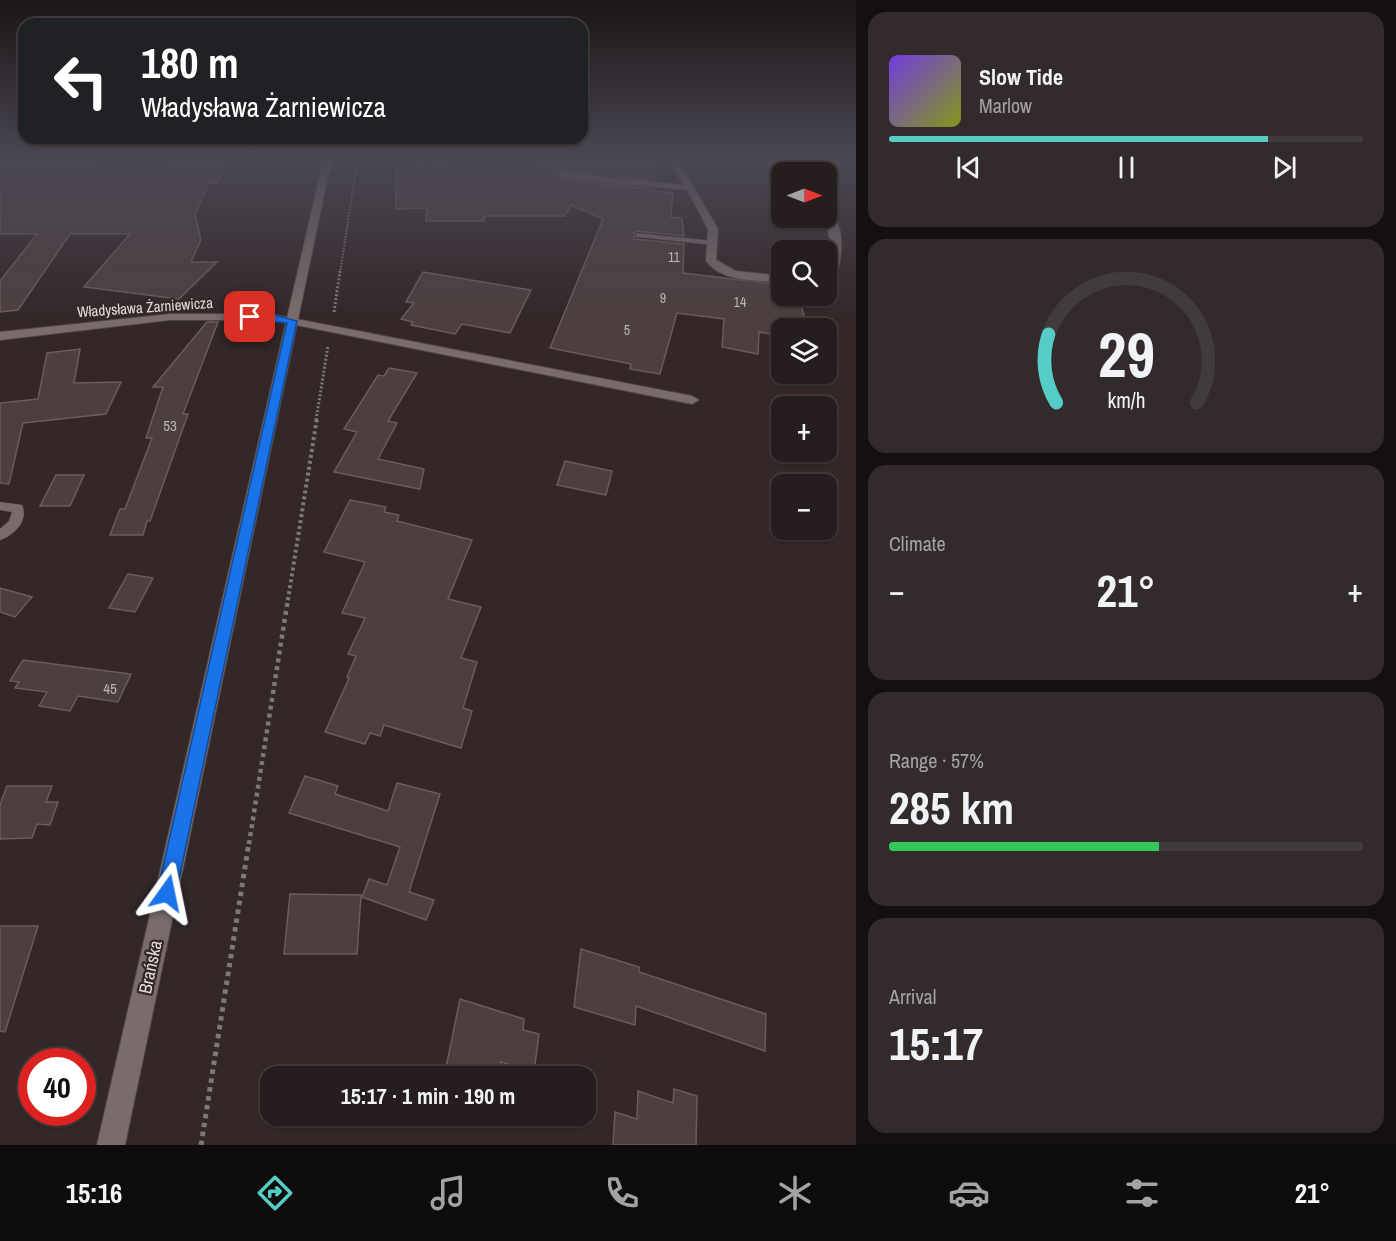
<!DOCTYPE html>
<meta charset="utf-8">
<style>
:root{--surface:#261d1e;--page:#322a2b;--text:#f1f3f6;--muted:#a4a2a4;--line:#423b3c;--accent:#55cdc6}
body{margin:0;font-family:"Archivo Narrow",sans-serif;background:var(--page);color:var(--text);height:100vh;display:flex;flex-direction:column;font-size:22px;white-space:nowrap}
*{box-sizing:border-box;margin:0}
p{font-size:20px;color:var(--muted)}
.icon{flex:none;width:33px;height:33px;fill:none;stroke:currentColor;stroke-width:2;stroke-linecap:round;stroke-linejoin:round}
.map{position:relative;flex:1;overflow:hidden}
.panel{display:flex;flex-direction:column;gap:12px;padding:12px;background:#151010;width:540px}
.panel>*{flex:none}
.top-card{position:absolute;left:18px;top:18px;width:570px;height:126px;border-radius:18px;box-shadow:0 2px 4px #0004,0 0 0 2px var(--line);background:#202124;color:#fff;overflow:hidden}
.needle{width:39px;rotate:90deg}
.buttons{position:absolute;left:771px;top:162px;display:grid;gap:12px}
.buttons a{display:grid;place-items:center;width:66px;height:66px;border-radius:12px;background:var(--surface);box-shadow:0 2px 4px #0004,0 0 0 2px var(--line);font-size:30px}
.speed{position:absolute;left:18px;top:1048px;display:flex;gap:12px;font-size:30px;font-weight:700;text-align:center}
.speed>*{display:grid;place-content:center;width:78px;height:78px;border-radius:50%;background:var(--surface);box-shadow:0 2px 4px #0004,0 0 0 2px var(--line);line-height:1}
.speed .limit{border:9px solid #d22;background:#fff;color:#111}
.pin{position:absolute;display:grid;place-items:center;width:51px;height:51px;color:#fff;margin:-26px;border-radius:12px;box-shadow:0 3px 9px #0006}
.me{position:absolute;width:66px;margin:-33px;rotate:12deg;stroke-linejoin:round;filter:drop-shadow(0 0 4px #0008)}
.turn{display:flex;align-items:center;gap:21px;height:126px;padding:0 24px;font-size:27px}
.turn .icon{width:78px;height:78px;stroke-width:2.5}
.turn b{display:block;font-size:42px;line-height:51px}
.big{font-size:45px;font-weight:700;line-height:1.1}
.panel .card{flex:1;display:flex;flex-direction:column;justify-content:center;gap:9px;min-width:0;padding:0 21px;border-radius:18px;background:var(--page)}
.panel .dial{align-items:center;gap:0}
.dial svg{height:156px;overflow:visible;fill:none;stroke:var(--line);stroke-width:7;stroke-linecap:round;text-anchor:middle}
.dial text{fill:var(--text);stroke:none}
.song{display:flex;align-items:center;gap:18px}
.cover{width:72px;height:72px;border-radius:9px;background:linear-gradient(135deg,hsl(260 70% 55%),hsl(70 70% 35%))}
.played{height:6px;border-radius:3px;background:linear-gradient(90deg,var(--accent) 80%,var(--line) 80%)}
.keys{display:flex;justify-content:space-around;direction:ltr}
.heat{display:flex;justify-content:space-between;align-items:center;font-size:33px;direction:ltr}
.charge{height:9px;border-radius:4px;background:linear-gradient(90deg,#34c759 57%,var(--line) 0)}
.trip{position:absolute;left:260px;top:1066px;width:336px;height:60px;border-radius:18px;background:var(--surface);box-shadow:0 2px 4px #0004,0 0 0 2px var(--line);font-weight:700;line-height:60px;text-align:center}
.menu{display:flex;height:96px;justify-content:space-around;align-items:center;background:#0f0c0c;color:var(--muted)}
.menu .icon{width:42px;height:42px}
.menu .active{color:var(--accent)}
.menu b{font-size:27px;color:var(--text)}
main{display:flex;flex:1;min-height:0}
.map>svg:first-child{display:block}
.building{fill:#4c3f3f;stroke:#6a5c5c;stroke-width:1.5}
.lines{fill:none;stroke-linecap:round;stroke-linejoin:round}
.service-casing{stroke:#4f4545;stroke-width:1}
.minor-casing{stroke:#4f4545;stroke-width:2}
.tertiary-casing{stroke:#4f4545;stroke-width:2}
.path-far4{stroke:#817777;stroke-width:2;stroke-dasharray:1.5 1.5;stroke-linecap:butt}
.path-far3{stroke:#817777;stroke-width:3;stroke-dasharray:2 2;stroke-linecap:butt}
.path-far2{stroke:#817777;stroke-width:4;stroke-dasharray:3 3;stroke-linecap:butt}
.path-far1{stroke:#817777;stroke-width:4.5;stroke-dasharray:4 4;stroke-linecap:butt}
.path{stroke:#817777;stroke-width:5;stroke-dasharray:4.5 4.5;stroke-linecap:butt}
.service{fill:#7a6c6c;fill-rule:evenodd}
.minor{fill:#7a6c6c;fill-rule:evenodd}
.tertiary{fill:#7a6c6c;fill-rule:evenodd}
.route{fill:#1a73e8;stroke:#114b97;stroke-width:1.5}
.labels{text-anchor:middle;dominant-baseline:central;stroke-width:4.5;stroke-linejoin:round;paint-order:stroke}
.far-number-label{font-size:14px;fill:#bcb3b3}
.far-street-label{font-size:15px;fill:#e2dada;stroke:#332728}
.number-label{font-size:15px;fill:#bcb3b3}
.street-label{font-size:18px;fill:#e2dada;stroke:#332728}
</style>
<main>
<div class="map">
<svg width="856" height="1145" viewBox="0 0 856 1145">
<rect width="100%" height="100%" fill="#332728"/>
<g class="building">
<path d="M0 157H95L88 166H170L174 159H228L217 183H209L195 214 201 240 191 262H217L179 299 84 287 130 234H70L18 310 0 312V281L37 234H0Z"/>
<path d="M541 157 550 173 568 181 654 189V191L673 193 671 217 682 218 684 236 636 231 634 233V239L684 244 683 273 782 285V296H799L807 328H782V336L759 332 758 354 722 347 724 319 677 313 660 374 630 369 631 364 550 348 603 219 571 205 565 216H484V221H426L427 208 396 209V166L449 163 450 170H508L507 166H540Z"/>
<path d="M554 157H647V162L656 163 655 180 570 171 560 166Z"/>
<path d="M423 272 531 290 510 333 462 324 455 334 411 325 413 322 401 319 414 303 406 302Z"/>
<path d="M207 322H218L183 414H188L150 521H147L143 535H110L120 509H125L152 438H146L163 387H153Z"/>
<path d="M80 349 74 383 121 382 106 414 23 423 9 484 0 483V403L38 399 47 353Z"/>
<path d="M389 368 417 373 388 421 397 423 378 459 424 469 420 489 334 472 357 432 344 429 378 375 384 376Z"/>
<path d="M565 461 612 471 606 495 557 485Z"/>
<path d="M56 475H84L70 506H40Z"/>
<path d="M350 500 386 507 384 512 399 515 397 521 472 540 448 599 481 607 461 658 477 662 463 708 472 711 461 748 384 725 380 736 370 733 365 744 325 732 349 678 347 677 356 656 348 654 365 618 342 613 365 562 324 552Z"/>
<path d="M128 574 153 578 135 612 109 608Z"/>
<path d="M0 588 32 597 15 617 0 612Z"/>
<path d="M23 660 92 669 131 674 118 702 78 696 70 711 39 706 47 692 15 688 19 682 10 681Z"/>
<path d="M305 776 338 786 335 794 388 811 397 783 440 794 409 892 434 900 426 920 362 897 369 879 387 885 400 847 289 813Z"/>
<path d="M7 786H52L46 802H58L50 825 37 824 32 838 0 839V805Z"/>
<path d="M290 894 361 895 357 954H284Z"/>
<path d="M0 926H38L5 1032 0 1031Z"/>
<path d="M581 949 639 967V972L766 1014 765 1051 636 1006 635 1025 574 1007Z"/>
<path d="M460 999 524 1019 523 1030 539 1034 534 1072 501 1062 499 1077H444Z"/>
<path d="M674 1089 697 1096 696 1145H613L615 1112 637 1119 638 1091 673 1103Z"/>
</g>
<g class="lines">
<g class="service-casing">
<g id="service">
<path d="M636 233 713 241 717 243 713 245 639 237H636Z"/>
<path d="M0 502 22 505C29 521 14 535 0 540V529L9 521 12 512 0 510Z"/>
</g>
</g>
<g class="minor-casing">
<g id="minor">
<path d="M543 157H551L558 168 569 173 683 185 668 157H676L718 229 716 260 736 271 782 276V282C756 280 723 283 706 261L708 229 687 190 569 179 552 172Z"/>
<path d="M780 157H788L800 172H792Z"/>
<path d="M826 209C847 221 842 259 836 278L826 283 831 244 825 218H826Z"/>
<path d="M170 314H271L692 396 699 400 692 404 271 320H170L0 340V332Z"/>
</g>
</g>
<g class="tertiary-casing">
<path id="tertiary" d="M324 157H332L125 1145H97Z"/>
</g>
<path class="path-far4" d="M340 273 358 157"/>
<g class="path-far3">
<path d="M334 312 340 271"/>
<path d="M316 420 328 346"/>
</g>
<path class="path-far2" d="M287 606 317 418"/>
<path class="path-far1" d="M249 844 287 605"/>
<path class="path" d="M201 1145 249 842"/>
<use href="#service" class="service"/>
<use href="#minor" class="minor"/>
<use href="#tertiary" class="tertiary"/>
</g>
<linearGradient id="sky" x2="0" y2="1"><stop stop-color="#1c1516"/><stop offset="0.5" stop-color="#4a4753"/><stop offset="1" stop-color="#4a4753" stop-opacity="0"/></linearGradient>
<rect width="856" height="317" fill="url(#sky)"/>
<path class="route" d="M250 314H271L297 321 176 893 173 900 167 903 160 900 157 893 287 323 247 319 246 317Z"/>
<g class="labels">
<g class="far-number-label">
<text x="674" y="257">11</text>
<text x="663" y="298">9</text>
<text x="740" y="302">14</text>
<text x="627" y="330">5</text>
</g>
<g class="far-street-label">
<text transform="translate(145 307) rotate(-4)">Władysława Żarniewicza</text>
</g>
<g class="number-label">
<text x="170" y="425">53</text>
<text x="110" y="688">45</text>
</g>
<g class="street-label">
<text transform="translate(150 967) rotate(-78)">Brańska</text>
</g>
</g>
</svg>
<div class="buttons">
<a><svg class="needle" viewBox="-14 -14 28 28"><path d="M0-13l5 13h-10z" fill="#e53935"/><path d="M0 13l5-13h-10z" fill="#a4a2a4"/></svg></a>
<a><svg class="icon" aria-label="search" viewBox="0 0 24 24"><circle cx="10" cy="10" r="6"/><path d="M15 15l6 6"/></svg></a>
<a><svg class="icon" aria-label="layers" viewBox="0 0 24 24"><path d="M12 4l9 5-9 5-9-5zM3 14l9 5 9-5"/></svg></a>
<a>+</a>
<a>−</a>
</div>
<div class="speed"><div class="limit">40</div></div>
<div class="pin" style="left:250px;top:317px;background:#d93025"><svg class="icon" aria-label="arrive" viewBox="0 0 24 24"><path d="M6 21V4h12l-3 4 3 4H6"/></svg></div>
<svg class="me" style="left:167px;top:893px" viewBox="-20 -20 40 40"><path d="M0-17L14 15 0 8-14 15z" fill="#1a73e8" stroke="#fff" stroke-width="4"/></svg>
<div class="trip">15:17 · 1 min · 190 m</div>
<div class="top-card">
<div class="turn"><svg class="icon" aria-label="left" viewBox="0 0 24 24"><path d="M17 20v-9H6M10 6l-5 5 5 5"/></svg><div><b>180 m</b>Władysława Żarniewicza</div></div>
</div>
</div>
<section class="panel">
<div class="card">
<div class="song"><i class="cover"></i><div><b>Slow Tide</b><p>Marlow</p></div></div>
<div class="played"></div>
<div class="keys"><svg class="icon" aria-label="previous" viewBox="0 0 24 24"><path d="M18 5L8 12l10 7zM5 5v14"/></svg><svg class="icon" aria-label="pause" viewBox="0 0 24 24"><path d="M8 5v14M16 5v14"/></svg><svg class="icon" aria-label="next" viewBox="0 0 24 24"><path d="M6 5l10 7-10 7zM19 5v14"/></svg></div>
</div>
<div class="card dial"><svg viewBox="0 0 100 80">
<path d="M14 69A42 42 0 1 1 86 69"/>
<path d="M14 69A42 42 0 0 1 10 34" stroke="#55cdc6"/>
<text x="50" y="56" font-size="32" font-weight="700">29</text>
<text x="50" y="72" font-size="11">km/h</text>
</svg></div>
<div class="card"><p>Climate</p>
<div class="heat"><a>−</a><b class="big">21°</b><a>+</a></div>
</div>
<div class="card"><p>Range · 57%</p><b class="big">285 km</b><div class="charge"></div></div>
<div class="card"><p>Arrival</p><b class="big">15:17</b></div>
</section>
</main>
<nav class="menu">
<b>15:16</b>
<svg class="icon active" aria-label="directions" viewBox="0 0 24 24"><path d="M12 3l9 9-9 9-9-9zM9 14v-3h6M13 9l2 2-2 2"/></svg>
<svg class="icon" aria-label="music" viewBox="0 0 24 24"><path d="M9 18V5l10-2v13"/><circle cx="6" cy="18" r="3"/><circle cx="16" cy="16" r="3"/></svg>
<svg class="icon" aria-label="phone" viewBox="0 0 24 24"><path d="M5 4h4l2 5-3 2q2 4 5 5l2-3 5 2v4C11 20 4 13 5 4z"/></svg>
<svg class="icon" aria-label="climate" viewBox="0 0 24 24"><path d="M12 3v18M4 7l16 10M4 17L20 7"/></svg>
<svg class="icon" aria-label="car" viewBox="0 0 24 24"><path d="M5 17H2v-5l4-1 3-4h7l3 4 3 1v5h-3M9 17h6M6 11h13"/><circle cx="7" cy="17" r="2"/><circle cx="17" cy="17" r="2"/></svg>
<svg class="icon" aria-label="filters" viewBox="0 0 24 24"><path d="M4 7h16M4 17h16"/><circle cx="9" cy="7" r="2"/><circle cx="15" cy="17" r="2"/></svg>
<b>21°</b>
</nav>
